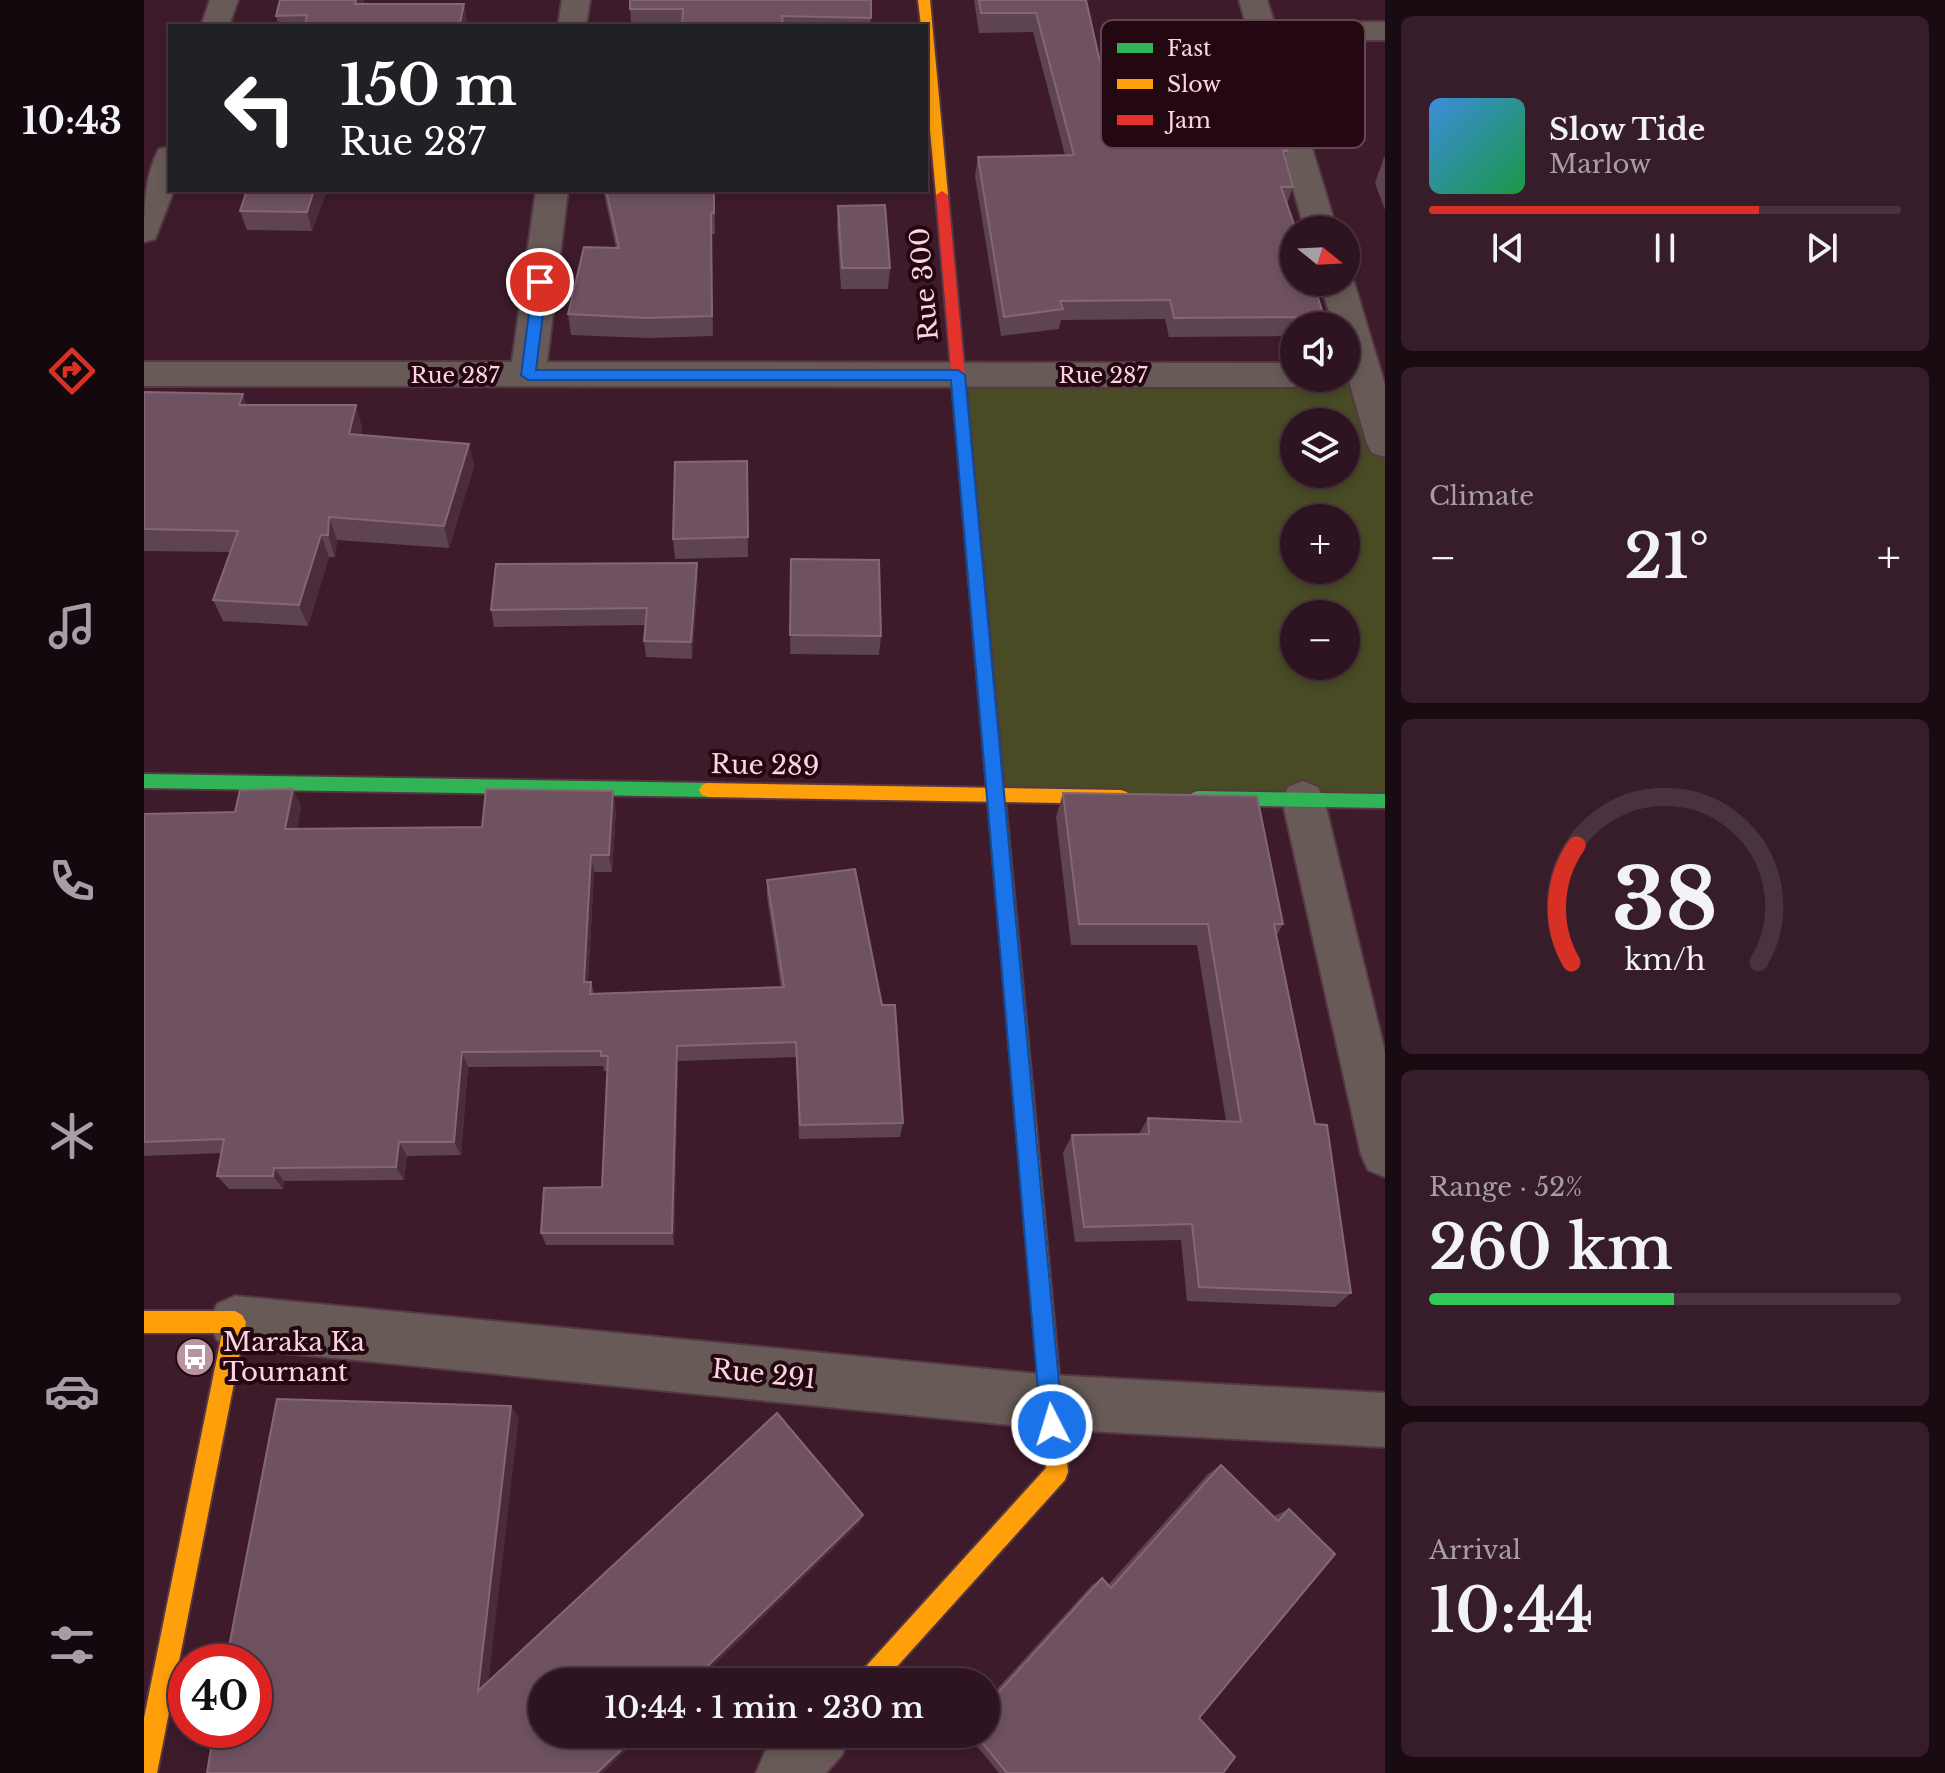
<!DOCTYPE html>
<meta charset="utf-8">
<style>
:root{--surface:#2e1420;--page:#361d29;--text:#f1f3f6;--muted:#a79ea5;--line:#49333e;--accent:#d93025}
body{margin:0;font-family:"Libre Baskerville",serif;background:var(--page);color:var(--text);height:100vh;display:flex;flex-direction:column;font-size:30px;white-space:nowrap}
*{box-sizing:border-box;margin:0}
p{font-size:26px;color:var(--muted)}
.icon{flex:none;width:44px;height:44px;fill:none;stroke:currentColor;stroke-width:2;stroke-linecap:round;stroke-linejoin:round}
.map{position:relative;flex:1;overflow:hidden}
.side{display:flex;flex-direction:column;gap:16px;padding:16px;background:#190b12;width:560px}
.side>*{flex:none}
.top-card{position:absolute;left:24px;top:24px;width:760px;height:168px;border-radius:0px;box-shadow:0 4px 12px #0003,0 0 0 2px var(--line);background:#202124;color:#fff;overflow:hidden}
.needle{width:52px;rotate:108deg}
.fabs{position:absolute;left:1136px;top:216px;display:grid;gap:16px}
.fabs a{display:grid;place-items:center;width:80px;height:80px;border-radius:50%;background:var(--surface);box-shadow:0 4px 12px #0003,0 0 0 2px var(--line);font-size:40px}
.speed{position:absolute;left:24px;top:1644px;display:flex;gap:16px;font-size:40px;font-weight:700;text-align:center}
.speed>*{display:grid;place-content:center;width:104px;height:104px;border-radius:50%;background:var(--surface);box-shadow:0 4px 12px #0003,0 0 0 2px var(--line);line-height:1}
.speed .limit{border:12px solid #d22;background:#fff;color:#111}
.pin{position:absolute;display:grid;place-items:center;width:68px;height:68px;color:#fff;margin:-34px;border:4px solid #fff;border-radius:50%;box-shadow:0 2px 8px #0007}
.me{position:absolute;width:88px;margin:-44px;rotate:355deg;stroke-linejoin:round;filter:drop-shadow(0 0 6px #0008)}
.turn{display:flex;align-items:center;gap:28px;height:168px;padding:0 40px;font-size:36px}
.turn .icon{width:104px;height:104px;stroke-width:2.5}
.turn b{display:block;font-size:56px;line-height:68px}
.big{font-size:60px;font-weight:600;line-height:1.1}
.side .tile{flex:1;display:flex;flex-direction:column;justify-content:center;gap:12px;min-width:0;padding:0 28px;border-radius:12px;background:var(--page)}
.side .dial{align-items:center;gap:0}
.dial svg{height:208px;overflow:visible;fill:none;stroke:var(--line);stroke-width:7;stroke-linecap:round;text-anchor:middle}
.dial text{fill:var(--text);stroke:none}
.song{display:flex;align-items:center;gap:24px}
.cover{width:96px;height:96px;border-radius:12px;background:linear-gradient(135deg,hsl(210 70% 55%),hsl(140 70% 35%))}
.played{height:8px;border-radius:4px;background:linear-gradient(90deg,var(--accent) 70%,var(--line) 70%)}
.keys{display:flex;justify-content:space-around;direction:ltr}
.heat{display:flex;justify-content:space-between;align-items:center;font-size:44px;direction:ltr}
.charge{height:12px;border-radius:6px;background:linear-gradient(90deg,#34c759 52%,var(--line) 0)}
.trip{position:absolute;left:384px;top:1668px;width:472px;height:80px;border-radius:40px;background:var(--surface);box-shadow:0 4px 12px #0003,0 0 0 2px var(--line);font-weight:600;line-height:80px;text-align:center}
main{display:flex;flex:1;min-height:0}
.menu{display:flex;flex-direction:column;width:144px;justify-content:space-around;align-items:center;background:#12080d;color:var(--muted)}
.menu .icon{width:56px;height:56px}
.menu .current{color:var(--accent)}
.menu b{font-size:36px;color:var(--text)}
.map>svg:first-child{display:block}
.green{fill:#484b24;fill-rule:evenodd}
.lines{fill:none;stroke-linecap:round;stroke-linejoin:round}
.street-casing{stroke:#563744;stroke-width:4}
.fast-casing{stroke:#563744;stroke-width:4}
.slow-casing{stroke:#563744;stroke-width:4}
.jam-casing{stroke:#563744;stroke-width:4}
.street{fill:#685b57;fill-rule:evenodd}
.fast{fill:#30b455;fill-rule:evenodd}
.slow{fill:#ff9f0a;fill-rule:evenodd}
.jam{fill:#e5322d;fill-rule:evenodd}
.wall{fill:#5e4351}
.shaded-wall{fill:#4a2c3b}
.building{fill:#6f5260;stroke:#856674;stroke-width:2}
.route{fill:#1a73e8;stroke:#114b97;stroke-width:2}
.labels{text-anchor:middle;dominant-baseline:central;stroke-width:8;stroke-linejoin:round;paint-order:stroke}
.far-street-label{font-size:22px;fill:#fcd3df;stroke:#230812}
.street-label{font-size:26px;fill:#fcd3df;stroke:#230812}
.poi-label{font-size:26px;fill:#fcd3df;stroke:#230812;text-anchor:start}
.key{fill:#230812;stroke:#644550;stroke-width:2}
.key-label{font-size:22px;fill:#fcd3df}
</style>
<main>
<nav class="menu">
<b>10:43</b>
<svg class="icon current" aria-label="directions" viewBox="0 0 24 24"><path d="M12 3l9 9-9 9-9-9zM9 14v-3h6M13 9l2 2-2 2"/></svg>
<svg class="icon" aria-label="music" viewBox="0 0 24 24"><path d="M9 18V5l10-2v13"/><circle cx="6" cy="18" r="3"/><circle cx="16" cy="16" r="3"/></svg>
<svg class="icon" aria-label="phone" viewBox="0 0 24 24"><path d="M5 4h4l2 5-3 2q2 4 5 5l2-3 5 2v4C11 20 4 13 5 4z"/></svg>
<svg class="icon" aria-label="climate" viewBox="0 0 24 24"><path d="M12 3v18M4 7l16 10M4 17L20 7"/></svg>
<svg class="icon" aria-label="car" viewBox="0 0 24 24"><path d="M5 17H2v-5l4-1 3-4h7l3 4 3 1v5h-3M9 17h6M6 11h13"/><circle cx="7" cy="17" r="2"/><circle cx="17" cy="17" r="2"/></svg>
<svg class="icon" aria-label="filters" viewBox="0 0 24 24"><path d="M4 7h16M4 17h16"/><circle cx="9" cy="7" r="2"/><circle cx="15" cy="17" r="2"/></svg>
</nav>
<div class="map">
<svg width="1241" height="1773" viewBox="0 0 1241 1773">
<rect width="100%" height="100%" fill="#3e1b2a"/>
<path class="green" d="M814 375 1202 378V375H1221L1241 444V801L852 795ZM1150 422H1202V474H1150ZM1150 518H1202V570H1150ZM1150 614H1202V666H1150Z"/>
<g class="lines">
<g class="street-casing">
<g id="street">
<path d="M66 0H94L85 26H57Z"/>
<path d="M418 0H446L442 26H414Z"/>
<path d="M1095 0H1123L1130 22H1241V40H1135L1193 230H1161Z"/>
<path d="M26 147V190H30L11 239 0 242C0 210 0 177 15 149Z"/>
<path d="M392 190H424L403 362 1150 363V378H1166L1162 383 1150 387 0 386V362H368Z"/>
<path d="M1202 274 1210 282 1241 385V457L1228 453 1223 444 1202 371V326H1189L1176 282H1202Z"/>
<path d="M1159 781 1174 787 1180 799 1241 1052V1177L1224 1170 1217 1154 1138 799 1144 787Z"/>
<path d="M91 1296 906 1375 1241 1393V1447L906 1429 91 1348 73 1340 65 1322 73 1304Z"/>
<path d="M637 1734H706L698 1755 682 1773H612L621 1752Z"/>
</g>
</g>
<g class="fast-casing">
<g id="fast">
<path d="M839 645 847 651 892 1125 889 1132 882 1134 875 1132 872 1125 831 651Z"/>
<path d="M0 774 564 783 570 785 573 790 570 795 564 797 0 788Z"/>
<path d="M1054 791 1241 794V808L1054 805 1048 803 1045 798 1048 793Z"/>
</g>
</g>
<g class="slow-casing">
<g id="slow">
<path d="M774 0H786L804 195 798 199 792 195 782 88V26H777Z"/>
<path d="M564 783 977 790 983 792 986 797 983 802 977 804 564 797 558 795 555 790 558 785Z"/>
<path d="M882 1116 889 1118 892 1125 924 1472 921 1480 739 1682H711L715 1674 902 1468 872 1125 875 1118Z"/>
<path d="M0 1311H91L98 1315 102 1322 13 1773H0V1718L78 1333H0Z"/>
</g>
</g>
<g class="jam-casing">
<path id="jam" d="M798 191 804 195 847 651 839 657 831 651 792 195Z"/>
</g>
<use href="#street" class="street"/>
<use href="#fast" class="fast"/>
<use href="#slow" class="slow"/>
<use href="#jam" class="jam"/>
</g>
<g class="wall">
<path d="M136 0H220V4H320L323 23 330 26H135L132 16Z"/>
<path d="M486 0 727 18 726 26H487Z"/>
<path d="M830 0H942L959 75 1143 151 1141 157 1149 187 1143 204 1180 317 1177 326H1150V336L1025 337 1021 319 917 320 915 329 857 336 831 176 834 157 921 155 889 32 835 33Z"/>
<path d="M1240 157H1241V210L1231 183Z"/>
<path d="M183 190 168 231 103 230 96 211Z"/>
<path d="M459 190H570L571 234H567L569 336 504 338 427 335 424 314 472 248Z"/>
<path d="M694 206 746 268 744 289H697L693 227Z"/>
<path d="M0 392 103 405 218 427 217 435 325 444 330 466 305 548 193 540 191 557H185L164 626 79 621 69 600 86 552 0 551Z"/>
<path d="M603 461 604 557 531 559 529 539Z"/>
<path d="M647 559 737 636 735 655 646 654Z"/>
<path d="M554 580 548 659 502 657 500 641 502 625 350 627 347 610Z"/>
<path d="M149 789 157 807 153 829 338 827 472 809 468 872H450L444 982H447L450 994 637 988 623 897V880L759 1123 756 1137 655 1139 652 1057 534 1061 530 1245H402L397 1233 458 1187 464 1071H460L459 1066 324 1067 317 1155 263 1156 260 1180 140 1181 139 1189H85L73 1176 78 1153 0 1156V814L91 812Z"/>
<path d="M919 793 1139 924 1133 935 1207 1293 1191 1307 1043 1301 1037 1240 931 1242 919 1153 928 1135 995 1134 1004 1118 1082 1121 1053 945H927L912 817Z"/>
<path d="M1077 1465 1130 1516 1145 1509 1055 1718 1079 1773H855L823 1734H842V1701L948 1585 958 1578 964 1585 1064 1474Z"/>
</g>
<g class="shaded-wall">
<path d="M212 0H220L216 24 211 4Z"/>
<path d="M320 4 323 24 316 23Z"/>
<path d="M170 190H183L168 231 163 212Z"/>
<path d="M99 394 107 416 95 405Z"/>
<path d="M212 405 218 427 212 457 205 434Z"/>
<path d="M325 444 330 466 305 548 300 526Z"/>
<path d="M185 517 193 540 191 557 184 535Z"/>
<path d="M177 535 185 557 164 626 155 605Z"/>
<path d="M553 563 554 580 548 659 547 642Z"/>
<path d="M149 789 157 807 150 847 141 829Z"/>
<path d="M469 791 472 809 468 872 465 855Z"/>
<path d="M447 855 450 872 443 998 440 982Z"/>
<path d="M533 1046 534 1061 530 1245 528 1233Z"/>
<path d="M318 1052 324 1067 317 1155 310 1142Z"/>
<path d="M255 1142 263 1156 260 1180 252 1167Z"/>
<path d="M130 1168 140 1181 139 1189 129 1176Z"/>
<path d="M367 1406 375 1417 343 1694 334 1691Z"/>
<path d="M719 1515 716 1523 553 1682H547Z"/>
<path d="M494 1734H499L459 1773H453Z"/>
</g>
<g class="building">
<path d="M136 0H212L211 4H320L316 23 330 24 329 26H161L163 15 132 16Z"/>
<path d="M486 0H727V18L638 16 639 26H538L539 9H486Z"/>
<path d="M835 0H942L959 75 1121 73 1143 151H1139L1149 187H1137L1152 230H1150V282H1169L1180 317 1030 318 1026 300 916 301 919 309 860 317 834 157 930 155 892 13H837Z"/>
<path d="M103 190H170L163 212 96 211Z"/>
<path d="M462 190H570V213H567L568 316 503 318 424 314 440 247 475 248Z"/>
<path d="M741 205 746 268H698L694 206Z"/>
<path d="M0 392 99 394 95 405H212L205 434 325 444 300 526 185 517 184 535H177L155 605 69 600 94 531 0 529Z"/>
<path d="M603 461 604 537 529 539 531 462Z"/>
<path d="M647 559 735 560 737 636 646 635Z"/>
<path d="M553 563 547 642 500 641 503 608 347 610 352 564Z"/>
<path d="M149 789 141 829 338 827 342 789 469 791 465 855H447L440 982H447L446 994 640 987 623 880 711 869 738 1005H751L759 1123 656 1125 652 1042 533 1046 528 1233H397L400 1188 458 1187 464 1056H457V1051L318 1052 310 1142H255L252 1167 130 1168 129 1176H73L80 1139 0 1142V814L91 812 96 790Z"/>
<path d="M919 793 1113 796 1139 924H1130L1171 1124 1183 1125 1207 1293 1055 1287 1048 1224 940 1227 928 1135 1005 1134 1004 1118 1097 1122 1064 924H935Z"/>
<path d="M133 1399 367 1406 334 1691 633 1413 719 1515 547 1682H398V1734H494L453 1773H63L70 1730H110V1662H82Z"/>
<path d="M1077 1465 1134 1521 1145 1509 1191 1554 1055 1718 1091 1757 1079 1773H863L831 1734H842V1706L958 1578 967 1588Z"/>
</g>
<path class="route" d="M396 278 403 282 392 370H814L821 375 919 1425 916 1433 908 1436 901 1433 897 1425 807 380H384L377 375 389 282Z"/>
<defs>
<g id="bus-disc" transform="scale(2)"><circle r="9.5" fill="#ba93a0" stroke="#230812"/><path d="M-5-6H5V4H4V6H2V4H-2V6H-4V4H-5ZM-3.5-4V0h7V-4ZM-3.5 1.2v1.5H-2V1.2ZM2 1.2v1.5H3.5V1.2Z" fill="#fff"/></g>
</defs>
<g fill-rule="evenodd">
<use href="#bus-disc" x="51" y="1357"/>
</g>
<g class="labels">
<g class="far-street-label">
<text x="311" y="375">Rue 287</text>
<text x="959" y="375">Rue 287</text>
</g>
<g class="street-label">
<text transform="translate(780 284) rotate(-95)">Rue 300</text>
<text transform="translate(621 765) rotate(1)">Rue 289</text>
<text transform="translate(620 1374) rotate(6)">Rue 291</text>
</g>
<g class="poi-label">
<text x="79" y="1342">Maraka Ka<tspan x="79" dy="30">Tournant</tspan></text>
</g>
</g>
<rect x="957" y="20" width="264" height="128" rx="12" class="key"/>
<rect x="973" y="43" width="36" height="10" fill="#30b455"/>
<rect x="973" y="79" width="36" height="10" fill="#ff9f0a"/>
<rect x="973" y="115" width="36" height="10" fill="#e5322d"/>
<g class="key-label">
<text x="1023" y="56">Fast</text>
<text x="1023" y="92">Slow</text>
<text x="1023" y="128">Jam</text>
</g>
</svg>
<div class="fabs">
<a><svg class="needle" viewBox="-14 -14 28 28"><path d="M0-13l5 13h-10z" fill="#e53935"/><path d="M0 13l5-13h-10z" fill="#a79ea5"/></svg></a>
<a><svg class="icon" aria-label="sound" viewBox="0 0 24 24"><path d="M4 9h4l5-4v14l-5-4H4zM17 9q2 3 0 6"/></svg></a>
<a><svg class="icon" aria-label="layers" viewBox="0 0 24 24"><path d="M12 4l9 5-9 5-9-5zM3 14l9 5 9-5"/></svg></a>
<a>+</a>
<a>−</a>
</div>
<div class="speed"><div class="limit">40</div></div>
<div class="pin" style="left:396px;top:282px;background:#d93025"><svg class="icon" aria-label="arrive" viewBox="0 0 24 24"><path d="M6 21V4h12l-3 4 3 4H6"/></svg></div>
<svg class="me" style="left:908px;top:1425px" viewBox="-20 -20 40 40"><circle r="17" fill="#1a73e8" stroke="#fff" stroke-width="3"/><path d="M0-11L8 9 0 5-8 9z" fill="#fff"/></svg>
<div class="trip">10:44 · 1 min · 230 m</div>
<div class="top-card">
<div class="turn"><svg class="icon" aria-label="left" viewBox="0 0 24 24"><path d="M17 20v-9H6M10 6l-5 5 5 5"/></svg><div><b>150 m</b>Rue 287</div></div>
</div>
</div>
<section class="side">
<div class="tile">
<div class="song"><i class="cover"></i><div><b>Slow Tide</b><p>Marlow</p></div></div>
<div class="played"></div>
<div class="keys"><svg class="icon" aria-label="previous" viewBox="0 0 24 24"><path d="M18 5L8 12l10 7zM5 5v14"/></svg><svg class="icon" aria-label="pause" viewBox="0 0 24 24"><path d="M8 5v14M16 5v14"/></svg><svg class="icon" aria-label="next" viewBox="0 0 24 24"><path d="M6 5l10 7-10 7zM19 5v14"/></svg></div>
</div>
<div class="tile"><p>Climate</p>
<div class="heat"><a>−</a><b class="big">21°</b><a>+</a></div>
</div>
<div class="tile dial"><svg viewBox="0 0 100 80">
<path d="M14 69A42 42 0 1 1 86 69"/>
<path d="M14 69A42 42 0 0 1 16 24" stroke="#d93025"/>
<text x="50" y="56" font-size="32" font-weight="700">38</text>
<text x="50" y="72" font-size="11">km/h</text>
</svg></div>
<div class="tile"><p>Range · 52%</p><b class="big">260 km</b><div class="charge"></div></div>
<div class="tile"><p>Arrival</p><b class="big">10:44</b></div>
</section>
</main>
